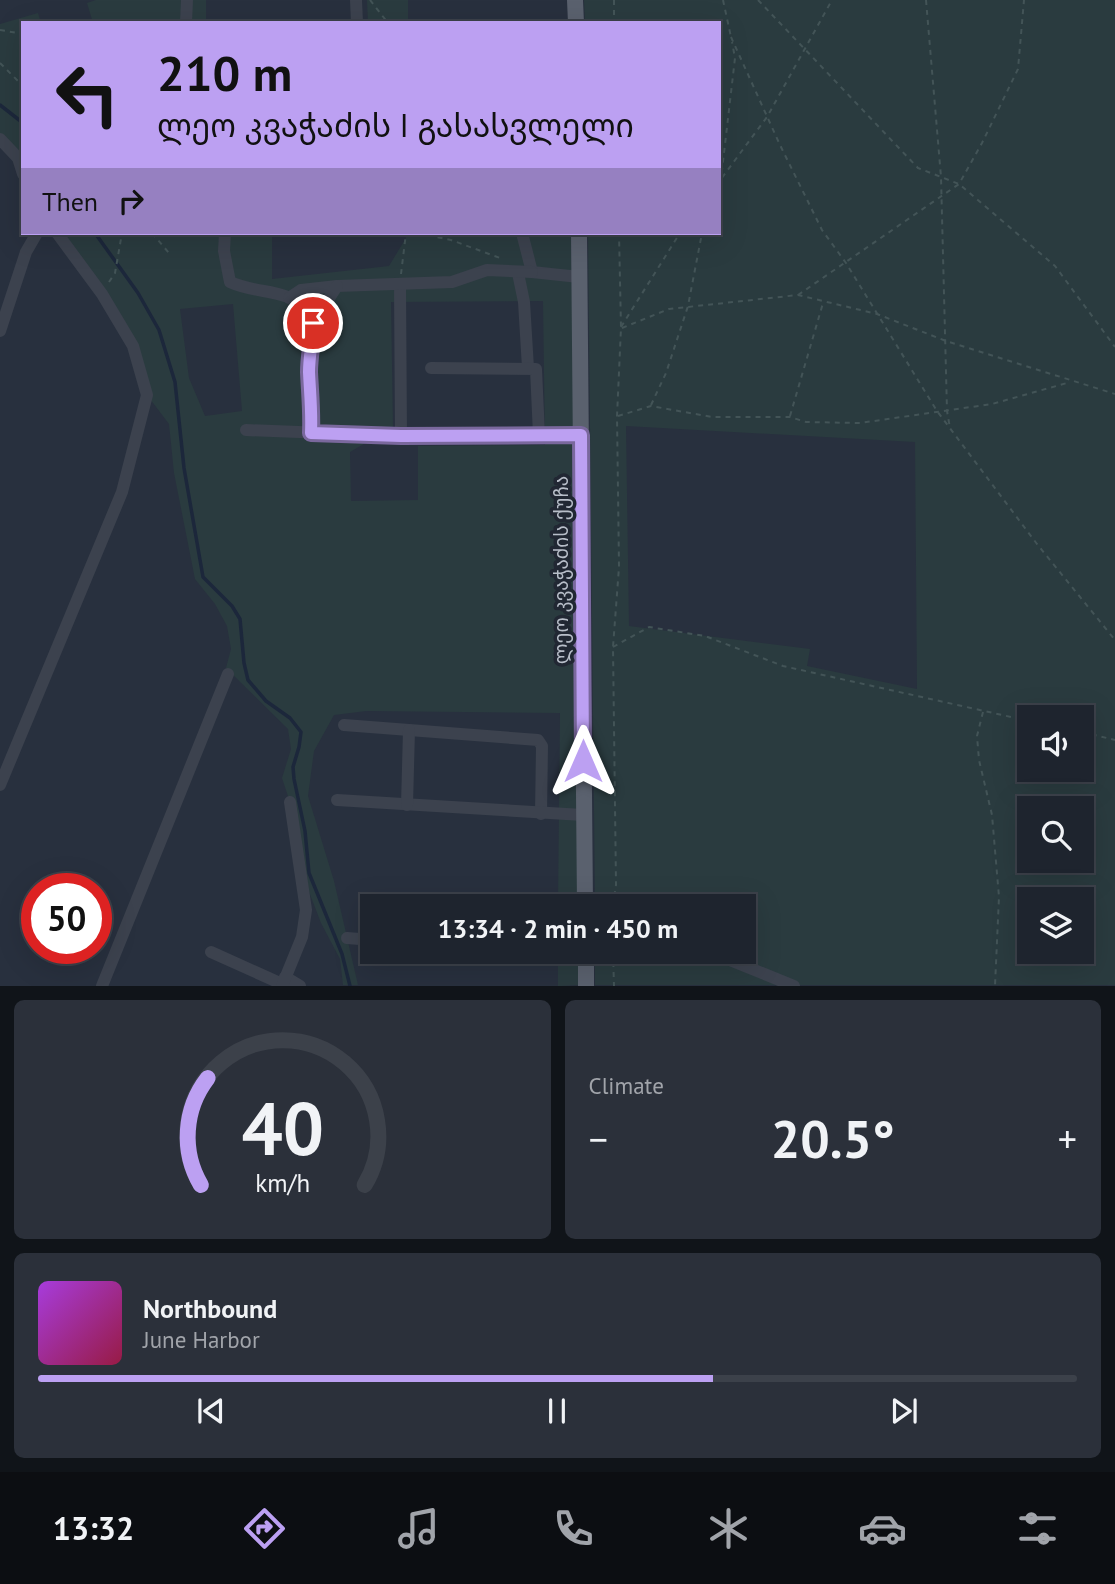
<!DOCTYPE html>
<meta charset="utf-8">
<style>
:root{--surface:#1e242e;--page:#2b303a;--text:#f1f3f6;--muted:#a1a4aa;--line:#3c414a;--accent:#bca0f2}
body{margin:0;font-family:"PT Sans","Noto Sans Georgian",sans-serif;background:var(--page);color:var(--text);height:100vh;display:flex;flex-direction:column;font-size:26px;white-space:nowrap}
*{box-sizing:border-box;margin:0}
p{font-size:23px;color:var(--muted)}
.icon{flex:none;width:38px;height:38px;fill:none;stroke:currentColor;stroke-width:2;stroke-linecap:round;stroke-linejoin:round}
.map{position:relative;height:986px;overflow:hidden}
.sheet{display:flex;flex-direction:column;gap:14px;padding:14px;background:#101419;flex:1}
.sheet>*{flex:none}
.hud{position:absolute;left:21px;top:21px;width:700px;height:214px;border-radius:0px;box-shadow:0 7px 28px #0002,0 0 0 2px var(--line);background:#bca0f2;color:#111;overflow:hidden}
.tools{position:absolute;left:1017px;top:705px;display:grid;gap:14px}
.tools a{display:grid;place-items:center;width:77px;height:77px;border-radius:0px;background:var(--surface);box-shadow:0 7px 28px #0002,0 0 0 2px var(--line);font-size:35px}
.speed{position:absolute;left:21px;top:873px;display:flex;gap:14px;font-size:35px;font-weight:700;text-align:center}
.speed>*{display:grid;place-content:center;width:91px;height:91px;border-radius:50%;background:var(--surface);box-shadow:0 7px 28px #0002,0 0 0 2px var(--line);line-height:1}
.speed .limit{border:10px solid #d22;background:#fff;color:#111}
.pin{position:absolute;display:grid;place-items:center;width:60px;height:60px;color:#fff;margin:-30px;border:4px solid #fff;border-radius:50%;box-shadow:0 2px 7px #0007}
.me{position:absolute;width:77px;margin:-38px;rotate:0deg;stroke-linejoin:round;filter:drop-shadow(0 0 5px #0008)}
.turn{display:flex;align-items:center;gap:24px;height:147px;padding:0 21px;font-size:32px}
.turn .icon{width:91px;height:91px;stroke-width:2.5}
.turn b{display:block;font-size:49px;line-height:60px}
.then{display:flex;align-items:center;height:66px;padding:0 21px;background:#0003;gap:14px;font-size:26px}
.big{font-size:52px;font-weight:600;line-height:1.1}
.sheet .card{flex:1;display:flex;flex-direction:column;justify-content:center;gap:10px;min-width:0;padding:0 24px;border-radius:10px;background:var(--page)}
.sheet .dial{align-items:center;gap:0}
.dial svg{height:182px;overflow:visible;fill:none;stroke:var(--line);stroke-width:7;stroke-linecap:round;text-anchor:middle}
.dial text{fill:var(--text);stroke:none}
.song{display:flex;align-items:center;gap:21px}
.cover{width:84px;height:84px;border-radius:10px;background:linear-gradient(135deg,hsl(280 70% 55%),hsl(340 70% 35%))}
.played{height:7px;border-radius:4px;background:linear-gradient(90deg,var(--accent) 65%,var(--line) 65%)}
.keys{display:flex;justify-content:space-around;direction:ltr}
.heat{display:flex;justify-content:space-between;align-items:center;font-size:38px;direction:ltr}
.sheet .tiles{flex:1;display:grid;gap:14px;grid-template-columns:1fr 1fr}
.card:last-child{grid-column:span 2}
.trip{position:absolute;left:360px;top:894px;width:396px;height:70px;border-radius:0px;background:var(--surface);box-shadow:0 7px 28px #0002,0 0 0 2px var(--line);font-weight:600;line-height:70px;text-align:center}
.menu{display:flex;height:112px;justify-content:space-around;align-items:center;background:#0c0e12;color:var(--muted)}
.menu .icon{width:49px;height:49px}
.menu .selected{color:var(--accent)}
.menu b{font-size:32px;color:var(--text)}
.map>svg:first-child{display:block}
.green{fill:#2a3b3f;fill-rule:evenodd}
.lines{fill:none;stroke-linecap:round;stroke-linejoin:round}
.stream{stroke:#1c273b;stroke-width:3.5}
.path{stroke:#435457;stroke-width:2;stroke-dasharray:5 5;stroke-linecap:butt}
.minor{stroke:#3c424e;stroke-width:12}
.major{stroke:#5a616e;stroke-width:16}
.route-casing{stroke:#7a689d;stroke-width:18}
.route{stroke:#bca0f2;stroke-width:12}
.labels{text-anchor:middle;dominant-baseline:central;stroke-width:7;stroke-linejoin:round;paint-order:stroke}
.street-label{font-size:19px;fill:#b8bec9;stroke:#212733}
</style>
<div class="map">
<svg width="1115" height="986" viewBox="0 0 1115 986">
<rect width="100%" height="100%" fill="#28303e"/>
<g class="green">
<path d="M96 0H206V23H93L87 3Z"/>
<path d="M367 0H408V23H368Z"/>
<path d="M584 0H1115V985H595V952H744V906H595L588 233H719V23H585ZM626 426 915 442 917 689 807 666 810 649 629 626ZM1029 718H1082V770H1029ZM1029 808H1082V861H1029ZM1029 900H1082V952H1029Z"/>
<path d="M38 13 41 23H23V174L0 139V24Z"/>
<path d="M57 233H272V279L389 266 406 238V233H571L580 817 579 906H558L560 713 366 711 334 715 314 751 308 796 334 881 358 985H343L340 959 321 923 303 876 290 802 282 778 291 749 288 729 226 668 231 649 227 626 215 604 195 579 174 473 169 424 147 395 133 346ZM543 301 545 445 418 446V500L351 501 350 452 393 427 391 302ZM233 304 242 411 205 416 189 378 180 309Z"/>
<path d="M558 952H579V985L558 986Z"/>
</g>
<g class="lines">
<g class="stream">
<path d="M0 105 23 123"/>
<path d="M95 233 138 293 159 330 175 382 184 468 203 577 232 606 240 619 244 663 248 680 266 701 290 718 301 732 299 747 293 767 294 779 305 831 309 873 342 954 350 986"/>
</g>
<g class="path">
<path d="M370 0 388 23"/>
<path d="M614 0V23"/>
<path d="M723 0 731 37"/>
<path d="M758 0 918 168 959 184 1055 266 1115 347"/>
<path d="M926 0 941 177 947 411 950 428"/>
<path d="M66 23 67 22"/>
<path d="M0 30 23 34"/>
<path d="M731 37 780 145 822 230 846 263 937 411 1037 544 1115 640"/>
<path d="M0 63 23 86"/>
<path d="M719 182 721 179 735 58 732 42"/>
<path d="M719 187 721 179 767 117 832 0"/>
<path d="M152 233 169 253"/>
<path d="M418 233 451 240 500 258"/>
<path d="M401 274 406 233"/>
<path d="M109 282 115 273 122 233"/>
<path d="M798 295 959 184 982 143 1018 69 1024 0"/>
<path d="M621 327 680 233"/>
<path d="M622 328 669 309 798 295 877 314 946 341 1115 394"/>
<path d="M651 405 666 373 688 306 702 233"/>
<path d="M618 416 651 406 712 417H790L806 422 860 423 992 404 1067 383"/>
<path d="M790 416 823 303"/>
<path d="M613 647 649 627 705 636 783 666 1029 721"/>
<path d="M983 712 977 736 979 760 992 815 999 897 995 986"/>
<path d="M1082 732 1115 740"/>
<path d="M613 906 616 885 613 647 619 567 617 416 621 328 619 233"/>
<path d="M613 952 614 986"/>
</g>
<g class="minor">
<path d="M356 0 357 23"/>
<path d="M186 23 187 0"/>
<path d="M0 139 18 158 23 174"/>
<path d="M225 233 224 251 230 282C249 291 270 290 288 297 298 301 311 314 313 325 316 339 310 354 309 368 308 389 312 411 311 433"/>
<path d="M522 233 532 272 579 277"/>
<path d="M518 273 524 302 528 368"/>
<path d="M400 285 401 436"/>
<path d="M289 298 301 290 337 286 452 282 487 270 532 272"/>
<path d="M313 323 337 286"/>
<path d="M0 331 26 252 37 233"/>
<path d="M431 368 536 369 539 435"/>
<path d="M246 430 401 436 581 435"/>
<path d="M344 725 538 740 542 746 541 814"/>
<path d="M0 785 122 492 147 395 133 346 102 294 57 233"/>
<path d="M337 800 583 815"/>
<path d="M407 805 409 730"/>
<path d="M347 938 373 940"/>
<path d="M211 952 282 984"/>
<path d="M710 952 794 986"/>
<path d="M285 977 300 986"/>
<path d="M102 986 228 674"/>
<path d="M282 986 302 937 306 910 290 802"/>
</g>
<g class="major">
<path d="M575 0 576 23"/>
<path d="M579 233 585 906"/>
<path d="M586 952V986"/>
</g>
</g>
<g class="lines">
<g class="route-casing">
<path id="route" d="M313 323C313 339 309 356 309 372 310 393 312 412 311 433L401 436 581 435 583 761"/>
</g>
<use href="#route" class="route"/>
</g>
<g class="labels">
<g class="street-label">
<text transform="translate(561 570) rotate(-90)">ლეო კვაჭაძის ქუჩა</text>
</g>
</g>
</svg>
<div class="tools">
<a><svg class="icon" aria-label="sound" viewBox="0 0 24 24"><path d="M4 9h4l5-4v14l-5-4H4zM17 9q2 3 0 6"/></svg></a>
<a><svg class="icon" aria-label="search" viewBox="0 0 24 24"><circle cx="10" cy="10" r="6"/><path d="M15 15l6 6"/></svg></a>
<a><svg class="icon" aria-label="layers" viewBox="0 0 24 24"><path d="M12 4l9 5-9 5-9-5zM3 14l9 5 9-5"/></svg></a>
</div>
<div class="speed"><div class="limit">50</div></div>
<div class="pin" style="left:313px;top:323px;background:#d93025"><svg class="icon" aria-label="arrive" viewBox="0 0 24 24"><path d="M6 21V4h12l-3 4 3 4H6"/></svg></div>
<svg class="me" style="left:583px;top:761px" viewBox="-20 -20 40 40"><path d="M0-17L14 15 0 8-14 15z" fill="#bca0f2" stroke="#fff" stroke-width="4"/></svg>
<div class="trip">13:34 · 2 min · 450 m</div>
<div class="hud">
<div class="turn"><svg class="icon" aria-label="left" viewBox="0 0 24 24"><path d="M17 20v-9H6M10 6l-5 5 5 5"/></svg><div><b>210 m</b>ლეო კვაჭაძის I გასასვლელი</div></div>
<div class="then">Then<svg class="icon" aria-label="right" viewBox="0 0 24 24"><path d="M7 20v-9h11M14 6l5 5-5 5"/></svg></div>
</div>
</div>
<section class="sheet">
<div class="tiles">
<div class="card dial"><svg viewBox="0 0 100 80">
<path d="M14 69A42 42 0 1 1 86 69"/>
<path d="M14 69A42 42 0 0 1 17 22" stroke="#bca0f2"/>
<text x="50" y="56" font-size="32" font-weight="700">40</text>
<text x="50" y="72" font-size="11">km/h</text>
</svg></div>
<div class="card"><p>Climate</p>
<div class="heat"><a>−</a><b class="big">20.5°</b><a>+</a></div>
</div>
<div class="card">
<div class="song"><i class="cover"></i><div><b>Northbound</b><p>June Harbor</p></div></div>
<div class="played"></div>
<div class="keys"><svg class="icon" aria-label="previous" viewBox="0 0 24 24"><path d="M18 5L8 12l10 7zM5 5v14"/></svg><svg class="icon" aria-label="pause" viewBox="0 0 24 24"><path d="M8 5v14M16 5v14"/></svg><svg class="icon" aria-label="next" viewBox="0 0 24 24"><path d="M6 5l10 7-10 7zM19 5v14"/></svg></div>
</div>
</div>
</section>
<nav class="menu">
<b>13:32</b>
<svg class="icon selected" aria-label="directions" viewBox="0 0 24 24"><path d="M12 3l9 9-9 9-9-9zM9 14v-3h6M13 9l2 2-2 2"/></svg>
<svg class="icon" aria-label="music" viewBox="0 0 24 24"><path d="M9 18V5l10-2v13"/><circle cx="6" cy="18" r="3"/><circle cx="16" cy="16" r="3"/></svg>
<svg class="icon" aria-label="phone" viewBox="0 0 24 24"><path d="M5 4h4l2 5-3 2q2 4 5 5l2-3 5 2v4C11 20 4 13 5 4z"/></svg>
<svg class="icon" aria-label="climate" viewBox="0 0 24 24"><path d="M12 3v18M4 7l16 10M4 17L20 7"/></svg>
<svg class="icon" aria-label="car" viewBox="0 0 24 24"><path d="M5 17H2v-5l4-1 3-4h7l3 4 3 1v5h-3M9 17h6M6 11h13"/><circle cx="7" cy="17" r="2"/><circle cx="17" cy="17" r="2"/></svg>
<svg class="icon" aria-label="filters" viewBox="0 0 24 24"><path d="M4 7h16M4 17h16"/><circle cx="9" cy="7" r="2"/><circle cx="15" cy="17" r="2"/></svg>
</nav>
